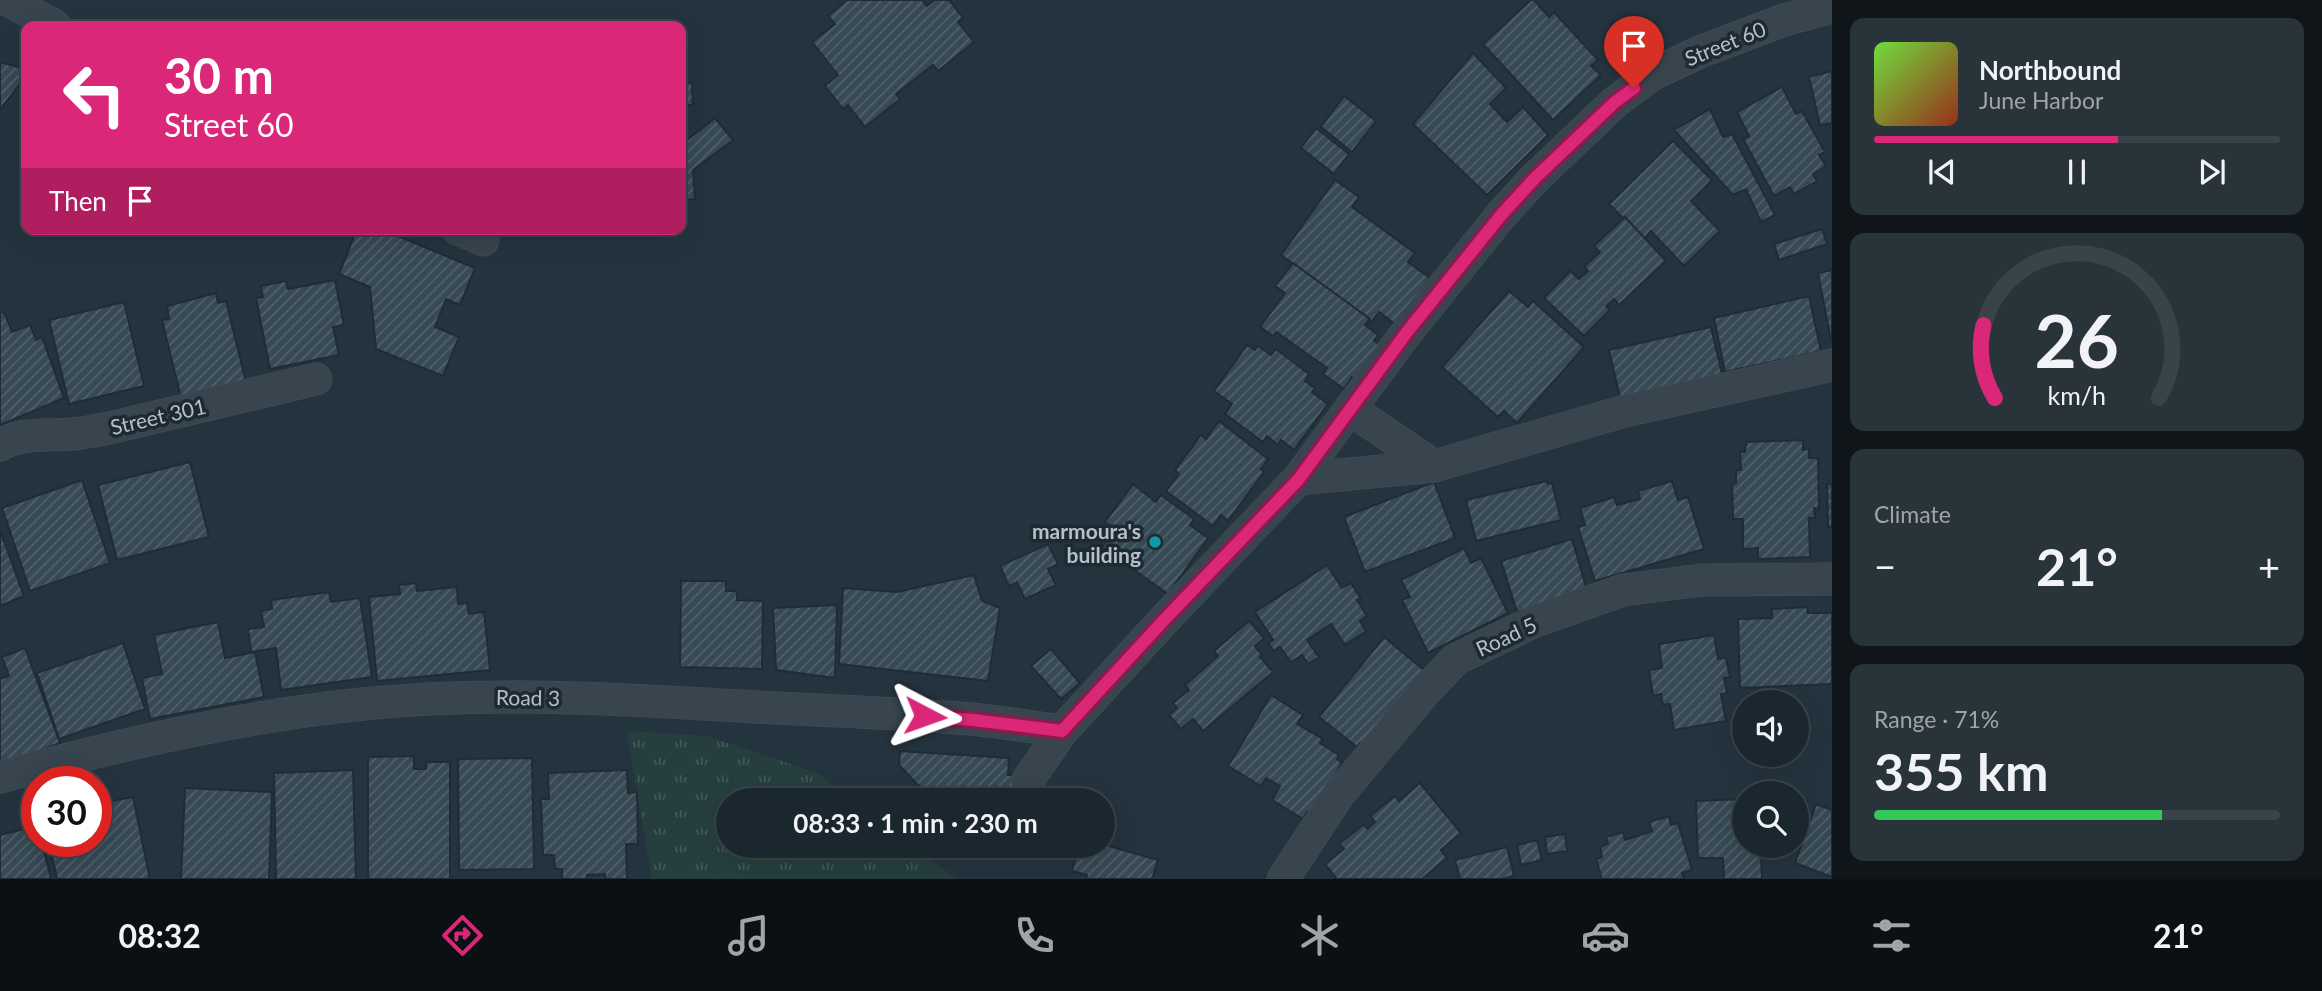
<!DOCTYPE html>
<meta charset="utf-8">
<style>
:root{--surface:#1b272e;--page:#28333a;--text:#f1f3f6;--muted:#a0a5aa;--line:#39444a;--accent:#db2777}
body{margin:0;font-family:Lato,sans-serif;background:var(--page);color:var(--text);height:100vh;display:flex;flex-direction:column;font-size:26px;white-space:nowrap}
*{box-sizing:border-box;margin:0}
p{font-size:23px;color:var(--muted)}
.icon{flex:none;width:38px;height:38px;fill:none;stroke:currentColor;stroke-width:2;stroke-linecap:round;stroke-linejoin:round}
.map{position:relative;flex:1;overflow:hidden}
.drawer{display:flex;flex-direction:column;gap:18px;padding:18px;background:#0f1519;width:490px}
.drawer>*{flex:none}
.hud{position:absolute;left:21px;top:21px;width:665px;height:214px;border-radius:14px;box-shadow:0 7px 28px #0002,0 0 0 2px var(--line);background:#db2777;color:#fff;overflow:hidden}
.fabs{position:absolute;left:1732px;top:690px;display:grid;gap:14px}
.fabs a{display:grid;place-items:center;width:77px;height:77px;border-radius:50%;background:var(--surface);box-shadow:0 7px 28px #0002,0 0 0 2px var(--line);font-size:35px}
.speed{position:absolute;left:21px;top:766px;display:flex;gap:14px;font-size:35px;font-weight:700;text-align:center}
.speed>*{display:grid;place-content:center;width:91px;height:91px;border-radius:50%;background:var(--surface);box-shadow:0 7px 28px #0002,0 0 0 2px var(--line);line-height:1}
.speed .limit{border:10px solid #d22;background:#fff;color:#111}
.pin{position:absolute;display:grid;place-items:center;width:60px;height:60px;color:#fff;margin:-72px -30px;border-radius:50% 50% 50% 0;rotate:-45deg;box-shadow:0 0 7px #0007}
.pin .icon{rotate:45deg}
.me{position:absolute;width:77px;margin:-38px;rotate:94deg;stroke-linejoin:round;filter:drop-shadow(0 0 5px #0008)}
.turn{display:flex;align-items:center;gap:24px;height:147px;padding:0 28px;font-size:32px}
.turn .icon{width:91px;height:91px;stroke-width:2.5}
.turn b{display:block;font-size:49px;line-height:60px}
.then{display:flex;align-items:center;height:66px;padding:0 28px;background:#0003;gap:14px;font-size:26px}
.big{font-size:52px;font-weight:700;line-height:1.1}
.drawer .tile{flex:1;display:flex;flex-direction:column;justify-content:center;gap:10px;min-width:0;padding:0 24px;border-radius:14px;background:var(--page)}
.drawer .dial{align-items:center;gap:0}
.dial svg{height:182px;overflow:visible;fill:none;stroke:var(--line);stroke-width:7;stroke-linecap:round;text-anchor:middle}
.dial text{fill:var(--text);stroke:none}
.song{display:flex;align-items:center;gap:21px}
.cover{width:84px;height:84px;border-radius:10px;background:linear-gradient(135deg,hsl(100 70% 55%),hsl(10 70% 35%))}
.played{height:7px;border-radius:4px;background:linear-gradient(90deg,var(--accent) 60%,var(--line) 60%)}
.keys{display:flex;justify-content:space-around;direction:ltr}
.heat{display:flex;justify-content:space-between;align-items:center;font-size:38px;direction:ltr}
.charge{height:10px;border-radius:5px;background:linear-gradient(90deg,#34c759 71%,var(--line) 0)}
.trip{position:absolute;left:716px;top:788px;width:399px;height:70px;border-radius:35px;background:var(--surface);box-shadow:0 7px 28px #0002,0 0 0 2px var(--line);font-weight:700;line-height:70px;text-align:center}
.menu{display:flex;height:112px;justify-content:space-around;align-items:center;background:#0b1012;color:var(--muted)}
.menu .icon{width:49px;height:49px}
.menu .selected{color:var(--accent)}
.menu b{font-size:32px;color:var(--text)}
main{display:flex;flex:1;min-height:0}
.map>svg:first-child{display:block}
.grass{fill:url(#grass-tufts)}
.building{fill:url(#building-hatch);stroke:#1f2c35;stroke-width:2}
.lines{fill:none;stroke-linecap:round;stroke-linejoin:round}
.street-casing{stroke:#45515a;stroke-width:33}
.street{stroke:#38454e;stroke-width:32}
.route-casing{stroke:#8e194d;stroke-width:18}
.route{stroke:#db2777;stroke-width:12}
.culture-dot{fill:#0f9aa8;stroke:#1d2a33;stroke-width:2.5}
.labels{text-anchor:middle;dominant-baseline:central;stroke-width:7;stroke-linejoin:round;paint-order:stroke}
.street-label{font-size:21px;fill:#b5c0c9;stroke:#1d2a33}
.poi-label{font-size:21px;font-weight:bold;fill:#b5c0c9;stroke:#1d2a33;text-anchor:end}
</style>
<main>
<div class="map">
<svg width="1832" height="879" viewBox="0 0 1832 879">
<defs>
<pattern id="grass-tufts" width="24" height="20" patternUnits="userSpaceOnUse" patternTransform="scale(1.75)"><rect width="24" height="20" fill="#263f3e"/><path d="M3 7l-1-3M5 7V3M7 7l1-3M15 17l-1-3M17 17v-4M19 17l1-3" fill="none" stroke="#435959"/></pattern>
<pattern id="building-hatch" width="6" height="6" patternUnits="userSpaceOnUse" patternTransform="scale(1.75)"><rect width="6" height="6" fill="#364954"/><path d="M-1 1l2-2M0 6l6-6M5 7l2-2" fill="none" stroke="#51616b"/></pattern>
</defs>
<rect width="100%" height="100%" fill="#24343e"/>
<path class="grass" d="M627 731 707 736 817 773 852 800H728V845H912L956 879H652Z"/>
<g class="building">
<path d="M847 0H922L927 6 934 0H949L963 18 958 22 974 42 938 71 933 65 896 94 900 99 865 127 848 105 843 109 825 86 838 75 812 42 835 24 828 16Z"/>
<path d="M1531 0H1534L1549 17 1554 12 1598 60 1591 66 1601 75 1553 120 1483 44Z"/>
<path d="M1473 53 1506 88 1490 104 1507 122 1523 107 1548 135 1487 195 1413 124Z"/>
<path d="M0 62 26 69V76L0 110Z"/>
<path d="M683 62 684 83H692L693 105H681V63Z"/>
<path d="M1832 71V123L1820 125 1809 77Z"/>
<path d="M1782 87 1796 114 1802 111 1825 152 1819 155 1826 166 1813 174 1817 181 1794 194 1790 187 1774 196 1743 139 1749 136 1737 112Z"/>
<path d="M1344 96 1376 121 1352 152 1321 127Z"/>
<path d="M1710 109 1723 137 1732 134 1775 215 1761 222 1746 189 1733 195 1674 130Z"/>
<path d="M715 118 733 140 693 170 695 199 686 200 687 219H681V145Z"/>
<path d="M1316 128 1349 154 1334 174 1301 148Z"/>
<path d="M1673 141 1712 180 1691 201 1720 231 1684 266 1651 231 1644 239 1609 204Z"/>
<path d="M1335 180 1359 197 1352 207 1415 253 1408 262 1430 278 1396 325 1379 312 1371 322 1281 255Z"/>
<path d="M1625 217 1666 261 1619 305 1614 299 1606 306 1610 310 1584 336 1544 298 1570 271 1579 279 1588 271 1584 267 1600 252 1594 246Z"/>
<path d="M357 229H381L475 268 460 305 446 299 435 327 459 337 443 376 376 349 370 287 339 274Z"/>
<path d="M1822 229 1827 244 1779 260 1774 244Z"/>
<path d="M1293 263 1370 319 1365 325 1378 335 1374 340 1379 344 1359 382 1352 377 1344 389 1323 374 1327 368 1276 332 1273 336 1260 327 1285 293 1275 286Z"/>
<path d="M1832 270V340L1831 341 1818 273Z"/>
<path d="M335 280 344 325 333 327 339 355 270 369 256 298 263 297 261 286 286 281 288 289Z"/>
<path d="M1509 291 1528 307 1533 301 1584 347 1517 423 1504 411 1498 417 1442 367Z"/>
<path d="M216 293 218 303 226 301 247 386 182 402 162 320 169 319 167 306Z"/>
<path d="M1809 296 1821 351 1725 372 1714 318Z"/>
<path d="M124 302 144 386 69 404 49 320Z"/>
<path d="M4 312 12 332 30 325 36 340 42 337 64 398 0 425V313Z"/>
<path d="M1711 327 1723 378 1621 402 1609 350Z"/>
<path d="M1247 345 1255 350 1258 346 1271 355 1276 349 1309 374 1305 381 1315 388 1312 392 1328 404 1294 450 1281 440 1278 445 1267 436 1263 442 1225 414 1232 404 1214 391Z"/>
<path d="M1219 421 1268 459 1261 469 1264 472 1228 521 1221 515 1213 526 1166 491 1179 474 1175 470 1201 435 1206 439Z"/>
<path d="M1803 440V450L1809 449V458H1818L1819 510 1814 508 1815 518H1809L1810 557 1758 559V548L1743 549V519H1733L1732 485 1736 483V470H1741L1740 452H1745L1746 442Z"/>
<path d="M190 462 209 537 117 560 98 485Z"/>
<path d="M82 480 110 563 30 591 2 508Z"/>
<path d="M1547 481 1548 484 1552 483 1561 520 1476 541 1466 500Z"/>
<path d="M1672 481 1678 500 1688 497 1704 549 1595 581 1578 527 1585 525 1580 508 1614 497 1617 505 1640 499 1638 491Z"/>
<path d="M1434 482 1455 538 1365 572 1344 517Z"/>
<path d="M1133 484 1156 502 1161 495 1194 519 1190 525 1208 538 1168 594 1102 547 1115 530 1105 522Z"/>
<path d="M1827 484H1832V527H1828Z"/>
<path d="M0 530 24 596 0 606Z"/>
<path d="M1572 539 1587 590 1517 612 1501 561Z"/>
<path d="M1048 544 1058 564 1048 569 1056 585 1025 599 1017 582 1009 586 1000 566Z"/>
<path d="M1464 548 1471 563 1481 558 1508 613 1428 653 1402 600 1410 597 1401 580Z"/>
<path d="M1327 565 1342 588 1351 583 1361 599 1357 600 1367 616 1360 621 1366 631 1345 645 1331 624 1307 640 1319 657 1308 664 1302 655 1291 662 1280 647 1274 651 1268 643 1273 640 1255 612Z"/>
<path d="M974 575 982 601 1000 608 988 681 839 664 843 588 897 592Z"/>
<path d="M681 581H726V591H737V600L763 601 762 669 680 667Z"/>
<path d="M416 583 417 591 457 587 458 604 467 603 469 614 484 612 490 670 377 681 369 597 400 594 399 585Z"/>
<path d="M329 592 331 602 360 598 372 677 281 690 276 648 251 652 248 629 264 627 261 611 272 609 271 600Z"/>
<path d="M837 605 835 678 776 670 773 608Z"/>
<path d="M1807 607 1808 613H1832V684L1740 688 1738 619 1772 618V609Z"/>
<path d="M1249 621 1264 638 1255 646 1262 655 1260 657 1273 672 1203 731 1193 719 1181 729 1169 715 1177 708 1173 703 1189 690 1185 685 1218 656 1214 651Z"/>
<path d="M218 622 225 658 255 652 264 697 150 719 142 678 162 674 154 635Z"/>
<path d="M1714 635 1718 659 1726 658 1730 677 1724 678 1727 693 1721 694 1726 721 1674 730 1670 704 1663 705 1661 694 1653 696 1649 670 1662 668 1659 644Z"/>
<path d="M1384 637 1425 671 1367 748 1360 743 1357 747 1319 717Z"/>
<path d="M123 643 145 709 59 739 37 673Z"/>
<path d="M25 648 60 743 0 765V679L9 676 2 657Z"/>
<path d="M1051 649 1080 683 1061 699 1031 666Z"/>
<path d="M1271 695 1303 715 1297 724 1323 739 1320 743 1339 755 1337 759 1342 763 1312 814 1307 812 1303 819 1272 800 1280 786 1266 778 1261 786 1228 766Z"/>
<path d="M900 751 1009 758 1008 775H1016L1015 800H932L899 765Z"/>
<path d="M414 756V769H426V762H450V879H368V757Z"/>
<path d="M532 758 534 869 459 870 458 759Z"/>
<path d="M353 770 356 879H276L274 773Z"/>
<path d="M627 770 628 793 637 792 638 844H626L627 879H605V874L587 875V879H562V869H555L554 855H543L541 799H549L548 773Z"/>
<path d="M1420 783 1461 833 1441 850 1447 858 1422 879H1334L1336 878 1325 864 1344 849 1339 844 1364 824 1367 829 1375 822 1370 816 1395 796 1399 801Z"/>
<path d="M185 788 272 792 269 879H181Z"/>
<path d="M133 797 150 879H57L49 842H96V804Z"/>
<path d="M1745 799V845H1779V850L1761 851 1762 879H1724L1723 858H1698L1696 801Z"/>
<path d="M1816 804 1832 810V877L1795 863Z"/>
<path d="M1669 816 1671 825 1678 823 1692 870 1682 873 1684 879H1602L1596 859 1602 857 1600 847 1608 844 1606 837 1623 832 1625 840 1652 831 1649 822Z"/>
<path d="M37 826V842H42L51 879H0V835Z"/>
<path d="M1565 834 1567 851 1547 854 1545 837Z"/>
<path d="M1537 840 1542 860 1521 865 1517 845Z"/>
<path d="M1102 844 1158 860 1152 879H1086L1087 875 1072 871 1079 845Z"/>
<path d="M1507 847 1514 876 1502 879H1460L1455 860Z"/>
</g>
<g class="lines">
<g class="street-casing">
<g id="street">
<path d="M8 0 55 26"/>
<path d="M458 229 483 240"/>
<path d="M1350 409 1434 466"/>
<path d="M0 445C21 432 49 436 72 434 83 433 94 431 105 429L316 379"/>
<path d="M1298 479 1434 466 1625 411 1832 365"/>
<path d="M0 777C116 745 233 718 353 705 488 690 622 699 756 707 828 711 900 713 971 719 1002 722 1032 727 1062 731"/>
<path d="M1032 800 1028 780 1062 731 1165 619 1298 479 1407 332 1502 214 1535 178 1615 102 1653 74 1702 51 1784 20 1832 7"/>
<path d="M1283 879 1339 794 1428 688 1456 659 1533 622 1623 590 1702 580 1832 579"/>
</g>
</g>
<use href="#street" class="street"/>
</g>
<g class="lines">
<g class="route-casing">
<path id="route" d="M925 716 973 720 1062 731 1165 619 1298 480 1407 332 1502 214 1535 178 1615 102 1634 88"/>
</g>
<use href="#route" class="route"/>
</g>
<circle class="culture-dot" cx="1155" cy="542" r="7"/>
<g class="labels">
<g class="street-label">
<text transform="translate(1725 43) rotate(-22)">Street 60</text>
<text transform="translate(158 416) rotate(-13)">Street 301</text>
<text transform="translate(1506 636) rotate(-25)">Road 5</text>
<text transform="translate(528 697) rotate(1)">Road 3</text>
</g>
<g class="poi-label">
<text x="1141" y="530">marmoura's<tspan x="1141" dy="24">building</tspan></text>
</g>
</g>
</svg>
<div class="fabs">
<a><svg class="icon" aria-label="sound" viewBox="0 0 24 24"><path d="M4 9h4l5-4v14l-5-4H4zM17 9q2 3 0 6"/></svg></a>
<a><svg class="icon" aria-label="search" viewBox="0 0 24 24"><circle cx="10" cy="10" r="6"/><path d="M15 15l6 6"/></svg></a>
</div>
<div class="speed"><div class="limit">30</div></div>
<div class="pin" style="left:1634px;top:88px;background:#d93025"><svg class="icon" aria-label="arrive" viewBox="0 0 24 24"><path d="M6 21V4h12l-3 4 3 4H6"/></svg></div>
<svg class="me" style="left:925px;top:716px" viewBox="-20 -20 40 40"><path d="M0-17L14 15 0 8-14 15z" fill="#db2777" stroke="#fff" stroke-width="4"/></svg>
<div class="trip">08:33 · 1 min · 230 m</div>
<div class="hud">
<div class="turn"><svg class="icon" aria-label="left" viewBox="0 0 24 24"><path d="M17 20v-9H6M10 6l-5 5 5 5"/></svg><div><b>30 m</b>Street 60</div></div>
<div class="then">Then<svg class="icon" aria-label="arrive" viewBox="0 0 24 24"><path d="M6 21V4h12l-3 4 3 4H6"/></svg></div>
</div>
</div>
<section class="drawer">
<div class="tile">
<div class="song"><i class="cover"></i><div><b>Northbound</b><p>June Harbor</p></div></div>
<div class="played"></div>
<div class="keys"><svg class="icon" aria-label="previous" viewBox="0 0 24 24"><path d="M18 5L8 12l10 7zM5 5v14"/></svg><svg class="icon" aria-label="pause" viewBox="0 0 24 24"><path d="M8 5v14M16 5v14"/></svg><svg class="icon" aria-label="next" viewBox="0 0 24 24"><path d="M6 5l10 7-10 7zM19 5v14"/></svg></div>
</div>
<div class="tile dial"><svg viewBox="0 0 100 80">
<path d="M14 69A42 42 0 1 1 86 69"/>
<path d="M14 69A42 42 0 0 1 9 37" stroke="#db2777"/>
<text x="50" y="56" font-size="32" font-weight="700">26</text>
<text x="50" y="72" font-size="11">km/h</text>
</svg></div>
<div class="tile"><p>Climate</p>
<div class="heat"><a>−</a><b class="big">21°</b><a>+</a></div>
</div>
<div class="tile"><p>Range · 71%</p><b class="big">355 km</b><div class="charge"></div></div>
</section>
</main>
<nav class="menu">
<b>08:32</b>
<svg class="icon selected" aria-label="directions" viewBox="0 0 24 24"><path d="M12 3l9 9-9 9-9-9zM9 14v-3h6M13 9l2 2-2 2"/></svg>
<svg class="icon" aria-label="music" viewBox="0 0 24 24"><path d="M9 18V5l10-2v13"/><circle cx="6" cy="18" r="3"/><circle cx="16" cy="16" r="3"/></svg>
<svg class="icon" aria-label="phone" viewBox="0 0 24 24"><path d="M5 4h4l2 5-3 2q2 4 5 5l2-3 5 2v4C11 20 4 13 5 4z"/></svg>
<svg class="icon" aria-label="climate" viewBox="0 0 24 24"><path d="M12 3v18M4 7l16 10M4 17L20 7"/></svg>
<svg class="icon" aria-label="car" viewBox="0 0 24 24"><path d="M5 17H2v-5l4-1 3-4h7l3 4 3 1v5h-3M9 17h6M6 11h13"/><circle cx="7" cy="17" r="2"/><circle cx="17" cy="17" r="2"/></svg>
<svg class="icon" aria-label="filters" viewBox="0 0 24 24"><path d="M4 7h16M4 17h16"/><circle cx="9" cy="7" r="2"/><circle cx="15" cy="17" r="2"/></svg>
<b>21°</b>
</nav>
